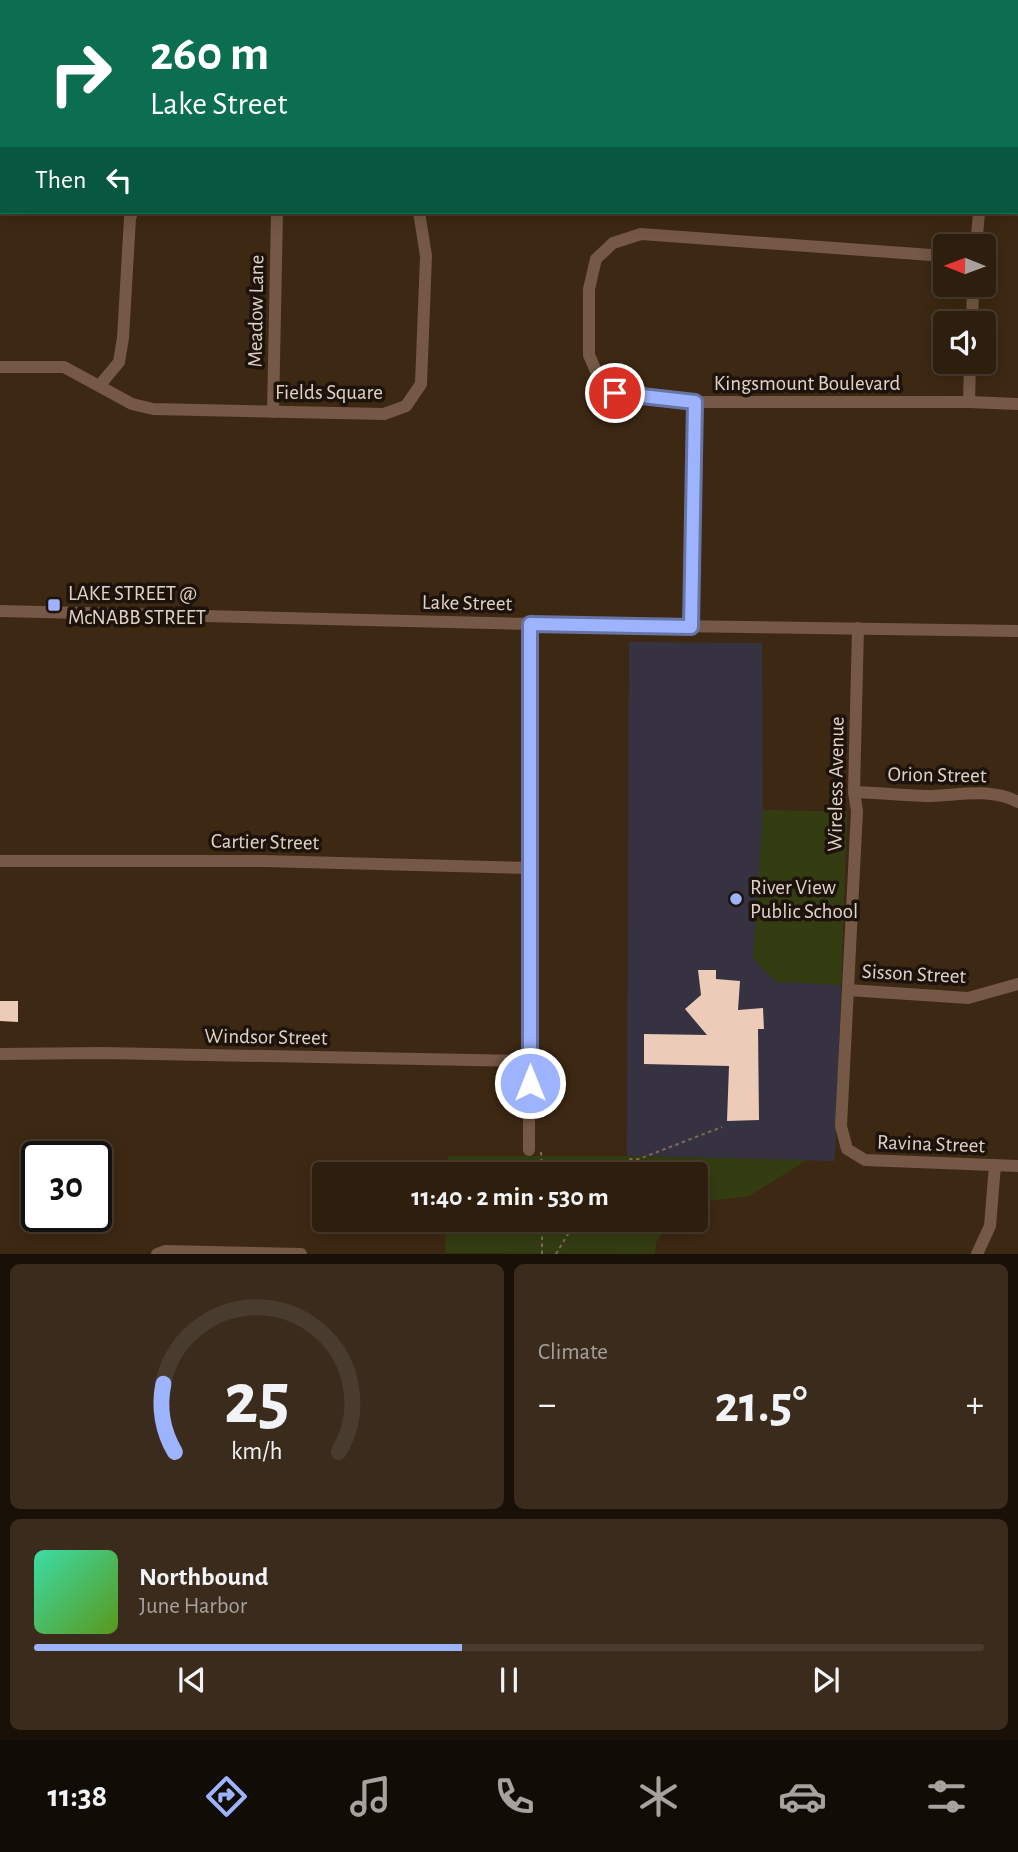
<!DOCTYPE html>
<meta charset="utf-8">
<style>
:root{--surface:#2e1e0e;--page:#3a2b1c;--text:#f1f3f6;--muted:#a7a29e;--line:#493c2e;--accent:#9eb3fd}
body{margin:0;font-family:"Alegreya Sans",sans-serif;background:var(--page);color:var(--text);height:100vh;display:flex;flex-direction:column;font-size:26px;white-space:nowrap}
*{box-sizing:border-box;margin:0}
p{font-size:23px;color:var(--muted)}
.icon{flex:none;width:38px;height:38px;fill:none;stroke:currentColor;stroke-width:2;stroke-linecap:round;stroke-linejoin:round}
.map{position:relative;height:1254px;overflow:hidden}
.sheet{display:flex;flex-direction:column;gap:10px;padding:10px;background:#191008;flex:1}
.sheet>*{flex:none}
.guide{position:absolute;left:0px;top:0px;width:1018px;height:214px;box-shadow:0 4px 18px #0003,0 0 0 2px var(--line);background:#0b6e4f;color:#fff;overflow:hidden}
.needle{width:46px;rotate:271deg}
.buttons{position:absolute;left:933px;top:234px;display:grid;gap:14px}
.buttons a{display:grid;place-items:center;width:63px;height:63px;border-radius:7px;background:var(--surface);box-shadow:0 4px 18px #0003,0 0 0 2px var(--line);font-size:35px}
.speed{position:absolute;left:21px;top:1141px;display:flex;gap:14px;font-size:35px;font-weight:700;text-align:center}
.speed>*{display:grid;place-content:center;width:91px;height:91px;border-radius:50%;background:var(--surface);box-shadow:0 4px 18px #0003,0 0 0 2px var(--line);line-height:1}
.speed .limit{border:4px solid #111;border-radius:10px;background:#fff;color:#111}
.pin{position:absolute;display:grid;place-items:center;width:60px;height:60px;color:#fff;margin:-30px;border:4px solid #fff;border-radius:50%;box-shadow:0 2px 7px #0007}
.me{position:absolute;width:77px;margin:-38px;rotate:0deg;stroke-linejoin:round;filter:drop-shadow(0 0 5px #0008)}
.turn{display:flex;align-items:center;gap:24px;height:147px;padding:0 35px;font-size:32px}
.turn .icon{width:91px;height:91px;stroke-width:2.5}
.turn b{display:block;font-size:49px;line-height:60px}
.then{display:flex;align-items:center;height:66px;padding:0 35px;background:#0003;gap:14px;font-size:26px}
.big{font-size:52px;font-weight:700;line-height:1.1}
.sheet .card{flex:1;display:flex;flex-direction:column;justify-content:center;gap:10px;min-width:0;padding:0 24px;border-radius:10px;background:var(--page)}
.sheet .dial{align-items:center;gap:0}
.dial svg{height:182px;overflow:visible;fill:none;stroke:var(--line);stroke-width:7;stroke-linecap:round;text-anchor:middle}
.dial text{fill:var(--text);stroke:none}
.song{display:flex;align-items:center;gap:21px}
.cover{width:84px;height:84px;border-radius:10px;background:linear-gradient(135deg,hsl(160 70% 55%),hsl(90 70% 35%))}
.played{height:7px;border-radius:4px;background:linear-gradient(90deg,var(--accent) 45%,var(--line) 45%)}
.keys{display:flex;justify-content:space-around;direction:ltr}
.heat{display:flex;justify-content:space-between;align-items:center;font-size:38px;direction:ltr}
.sheet .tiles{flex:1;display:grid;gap:10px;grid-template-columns:1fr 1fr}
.card:last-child{grid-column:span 2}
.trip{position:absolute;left:312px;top:1162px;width:396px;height:70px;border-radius:7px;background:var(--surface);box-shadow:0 4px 18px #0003,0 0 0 2px var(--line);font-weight:700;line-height:70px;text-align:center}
.dock{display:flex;height:112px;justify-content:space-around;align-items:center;background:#120c06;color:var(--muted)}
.dock .icon{width:49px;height:49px}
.dock .active{color:var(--accent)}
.dock b{font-size:32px;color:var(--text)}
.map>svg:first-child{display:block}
.education{fill:#373242}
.green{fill:#343d12}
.building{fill:#edcbb9}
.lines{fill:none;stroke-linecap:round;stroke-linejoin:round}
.path{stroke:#7d6a59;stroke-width:2;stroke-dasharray:3.5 3.5;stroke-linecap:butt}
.minor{stroke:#755845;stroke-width:12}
.route-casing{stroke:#6774a4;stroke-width:18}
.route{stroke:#9eb3fd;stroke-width:12}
.poi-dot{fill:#9eb3fd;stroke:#1d130a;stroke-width:2.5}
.labels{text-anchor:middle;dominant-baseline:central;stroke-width:7;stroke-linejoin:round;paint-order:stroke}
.street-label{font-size:21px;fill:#e0d2c6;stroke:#1d130a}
.poi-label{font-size:21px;fill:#e0d2c6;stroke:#1d130a;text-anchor:start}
</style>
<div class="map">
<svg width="1018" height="1254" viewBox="0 0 1018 1254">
<rect width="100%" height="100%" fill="#3d2813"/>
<path class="education" d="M629 642 762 643 763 810 847 812 835 1161 627 1156Z"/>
<g class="green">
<path d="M232 0H566L232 2Z"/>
<path d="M810 0H1018V48L1017 2Z"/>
<path d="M763 810 847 812 841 985 776 982 753 958Z"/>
<path d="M448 1156H627L807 1160 749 1196 695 1203V1174H447Z"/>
<path d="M446 1220H670L656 1243 655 1254 445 1253Z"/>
</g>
<g class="building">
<path d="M698 970H716V979L740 981 738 1010 763 1008 764 1029H758L759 1120 727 1121 729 1066 644 1064V1034L707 1035 685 1009 701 995Z"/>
<path d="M0 1001H18V1022L0 1021Z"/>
</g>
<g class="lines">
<g class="path">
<path d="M541 1152 542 1174"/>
<path d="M629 1174 630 1159H639L722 1127"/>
<path d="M542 1254V1220"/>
<path d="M556 1254 568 1234 582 1220"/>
</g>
<g class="minor">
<path d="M35 0 36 2"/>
<path d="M169 2V0"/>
<path d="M976 247 979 212"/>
<path d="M972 324 973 285"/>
<path d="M0 367H64L132 404 153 409 384 414 406 406 421 384 426 256 419 212"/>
<path d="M100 385 119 362 123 338 130 218 132 212"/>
<path d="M695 402 616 393 599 378 589 355V289L596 259 613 243 641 234 945 256"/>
<path d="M969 402 970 362"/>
<path d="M273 412 277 212"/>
<path d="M0 611 530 624 1018 631"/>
<path d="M691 627 695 402H969L1018 404"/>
<path d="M858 628 854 792 857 811 841 1126 847 1149 865 1160 1018 1166"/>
<path d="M854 792C878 793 902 795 926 796 956 796 991 787 1018 802"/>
<path d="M0 861H264L530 868"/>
<path d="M848 990 968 998 1018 984"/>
<path d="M0 1054 102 1053 530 1061"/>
<path d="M529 1150 530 624"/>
<path d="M157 1254 165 1251 301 1254"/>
<path d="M977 1254 990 1226 995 1165"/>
</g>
</g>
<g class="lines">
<g class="route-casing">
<path id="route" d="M530 1083V624L691 627 695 402 615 393"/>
</g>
<use href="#route" class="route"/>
</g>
<g class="poi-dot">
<rect x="47" y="598" width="14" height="14" rx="3.5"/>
<circle cx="736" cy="899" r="7"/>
</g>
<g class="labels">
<g class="street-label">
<text transform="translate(256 311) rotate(-89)">Meadow Lane</text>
<text x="807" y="383">Kingsmount Boulevard</text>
<text x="329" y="392">Fields Square</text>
<text transform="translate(467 603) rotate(1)">Lake Street</text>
<text transform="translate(937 775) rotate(1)">Orion Street</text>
<text transform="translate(836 784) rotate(-89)">Wireless Avenue</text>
<text transform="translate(265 842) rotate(1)">Cartier Street</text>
<text transform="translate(914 974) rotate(3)">Sisson Street</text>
<text transform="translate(266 1037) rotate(1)">Windsor Street</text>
<text transform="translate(931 1144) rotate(2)">Ravina Street</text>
</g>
<g class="poi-label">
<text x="68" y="593">LAKE STREET @<tspan x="68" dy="24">McNABB STREET</tspan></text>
<text x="750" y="887">River View<tspan x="750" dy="24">Public School</tspan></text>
</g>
</g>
</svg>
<div class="buttons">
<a><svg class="needle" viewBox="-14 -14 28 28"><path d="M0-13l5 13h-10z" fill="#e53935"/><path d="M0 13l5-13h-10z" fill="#a7a29e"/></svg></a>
<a><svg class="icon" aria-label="sound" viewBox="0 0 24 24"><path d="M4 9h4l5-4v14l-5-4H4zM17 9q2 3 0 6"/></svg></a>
</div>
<div class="speed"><div class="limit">30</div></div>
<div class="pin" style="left:615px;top:393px;background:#d93025"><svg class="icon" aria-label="arrive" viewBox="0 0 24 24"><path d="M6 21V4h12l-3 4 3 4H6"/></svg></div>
<svg class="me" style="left:530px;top:1083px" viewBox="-20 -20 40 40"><circle r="17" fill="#9eb3fd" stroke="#fff" stroke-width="3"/><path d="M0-11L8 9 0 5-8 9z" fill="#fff"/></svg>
<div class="trip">11:40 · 2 min · 530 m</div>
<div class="guide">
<div class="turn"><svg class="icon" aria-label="right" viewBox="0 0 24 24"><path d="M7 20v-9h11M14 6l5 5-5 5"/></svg><div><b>260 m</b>Lake Street</div></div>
<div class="then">Then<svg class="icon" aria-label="left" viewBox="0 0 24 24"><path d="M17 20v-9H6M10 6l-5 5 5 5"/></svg></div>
</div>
</div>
<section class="sheet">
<div class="tiles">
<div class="card dial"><svg viewBox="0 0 100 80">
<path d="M14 69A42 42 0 1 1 86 69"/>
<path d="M14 69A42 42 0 0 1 9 39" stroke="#9eb3fd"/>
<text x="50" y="56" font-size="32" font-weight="700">25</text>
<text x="50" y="72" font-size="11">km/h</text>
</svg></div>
<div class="card"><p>Climate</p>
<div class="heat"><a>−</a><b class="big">21.5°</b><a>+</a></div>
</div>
<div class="card">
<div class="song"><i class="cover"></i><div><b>Northbound</b><p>June Harbor</p></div></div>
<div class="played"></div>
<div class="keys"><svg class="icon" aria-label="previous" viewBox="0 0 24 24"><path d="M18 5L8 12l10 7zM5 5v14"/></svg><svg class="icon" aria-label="pause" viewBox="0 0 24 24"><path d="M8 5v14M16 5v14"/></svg><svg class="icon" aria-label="next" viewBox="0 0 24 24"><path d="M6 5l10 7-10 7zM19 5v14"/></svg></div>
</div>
</div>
</section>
<nav class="dock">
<b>11:38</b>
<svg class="icon active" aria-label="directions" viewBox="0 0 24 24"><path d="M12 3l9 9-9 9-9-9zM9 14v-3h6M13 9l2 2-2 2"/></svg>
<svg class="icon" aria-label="music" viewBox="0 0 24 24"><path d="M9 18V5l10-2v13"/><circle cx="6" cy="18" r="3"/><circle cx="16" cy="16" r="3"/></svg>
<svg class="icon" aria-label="phone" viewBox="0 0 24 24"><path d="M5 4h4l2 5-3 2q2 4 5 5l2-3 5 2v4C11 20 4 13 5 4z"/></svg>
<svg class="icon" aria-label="climate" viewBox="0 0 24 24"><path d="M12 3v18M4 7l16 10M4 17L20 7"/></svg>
<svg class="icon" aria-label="car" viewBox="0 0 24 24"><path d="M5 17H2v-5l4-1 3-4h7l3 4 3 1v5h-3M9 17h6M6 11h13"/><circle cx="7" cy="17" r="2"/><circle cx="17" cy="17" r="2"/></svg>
<svg class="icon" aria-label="filters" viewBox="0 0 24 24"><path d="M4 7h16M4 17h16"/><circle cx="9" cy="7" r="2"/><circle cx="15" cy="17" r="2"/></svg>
</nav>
